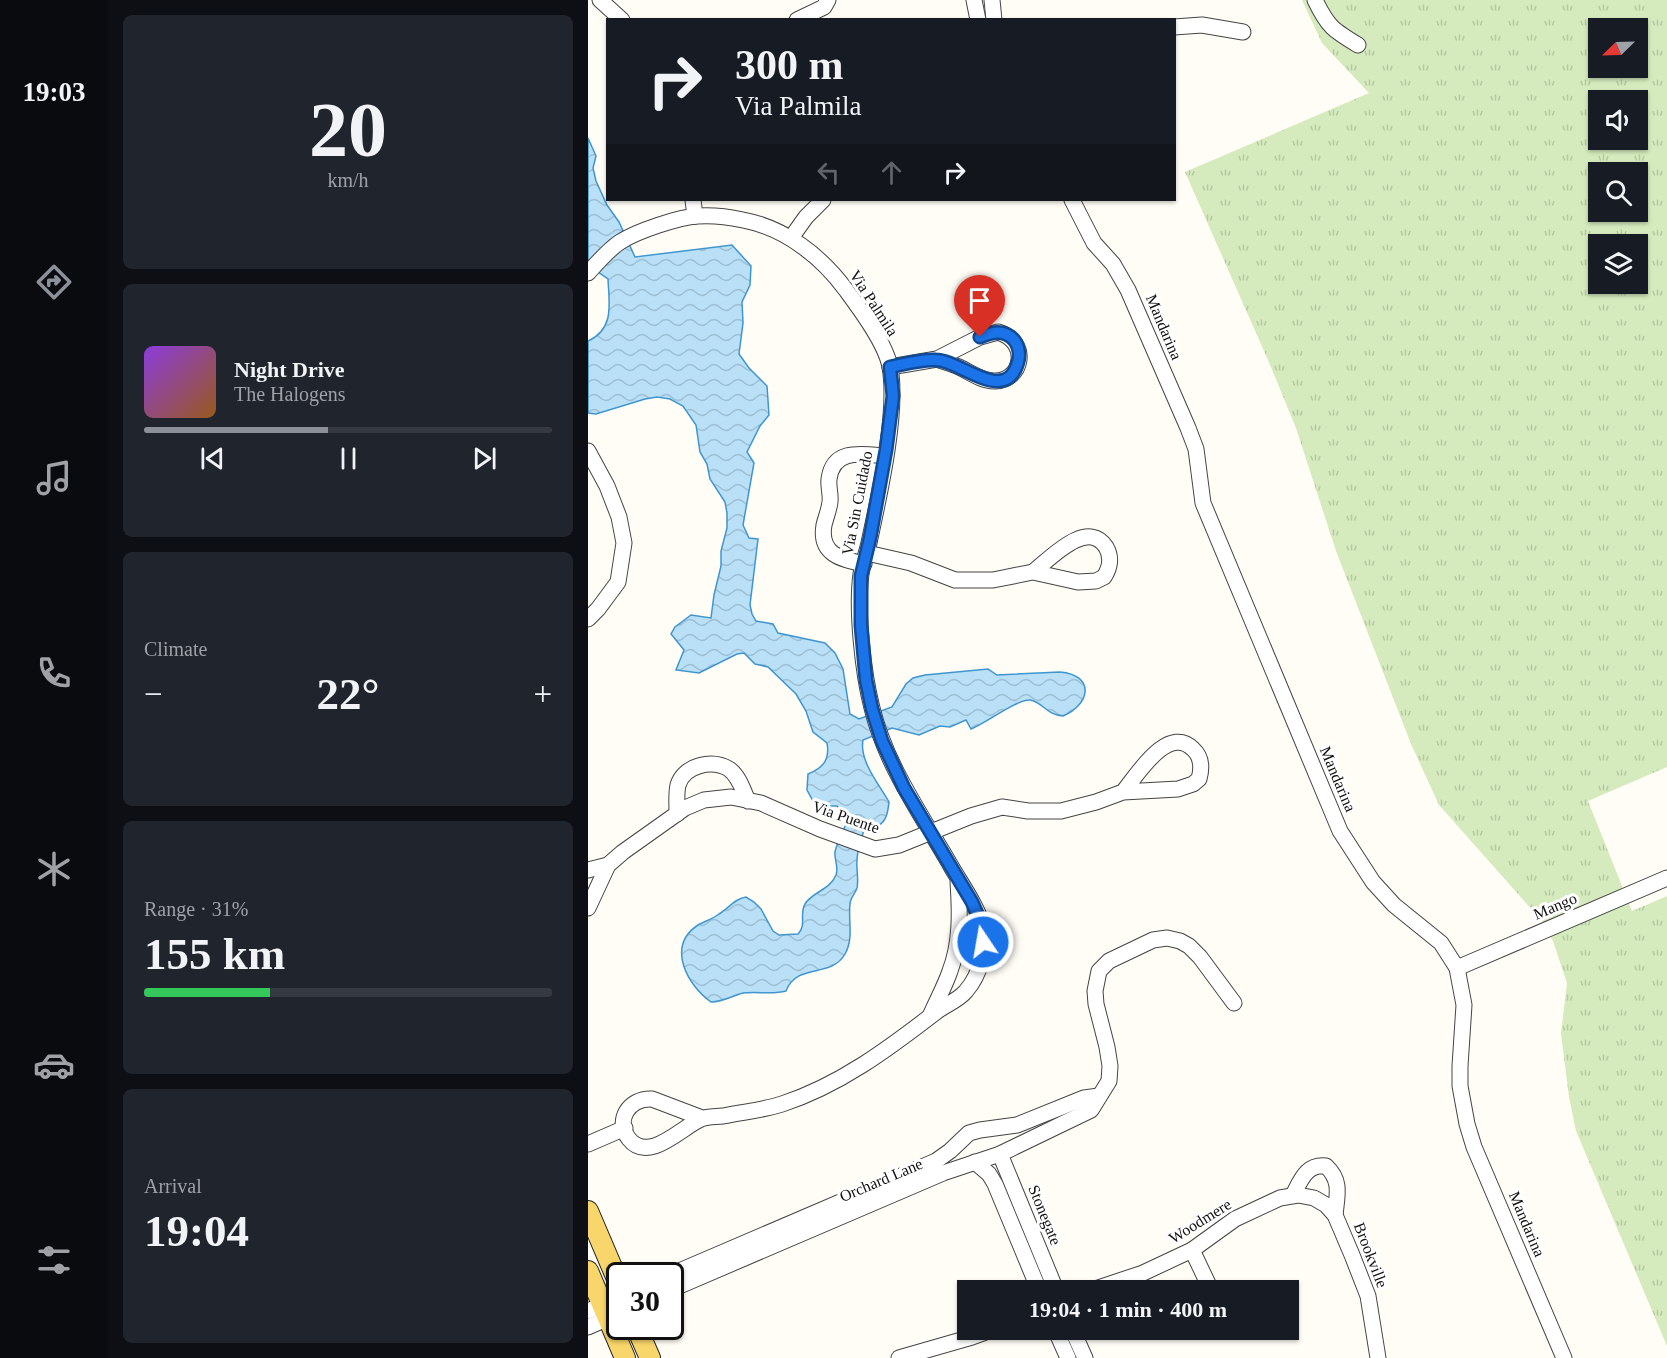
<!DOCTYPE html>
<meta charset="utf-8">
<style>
:root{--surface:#171b24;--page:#20242c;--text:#f1f3f6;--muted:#9ea1a6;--line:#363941;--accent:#8c9099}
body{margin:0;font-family:Georgia,serif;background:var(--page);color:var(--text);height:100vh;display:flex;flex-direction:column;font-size:22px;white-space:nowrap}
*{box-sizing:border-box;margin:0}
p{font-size:20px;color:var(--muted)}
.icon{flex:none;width:33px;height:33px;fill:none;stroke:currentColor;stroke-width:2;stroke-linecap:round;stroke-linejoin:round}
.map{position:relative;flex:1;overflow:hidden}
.side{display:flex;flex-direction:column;gap:15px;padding:15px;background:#0d0f14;width:480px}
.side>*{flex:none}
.top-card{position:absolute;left:18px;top:18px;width:570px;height:183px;border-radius:0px;box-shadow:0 2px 4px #0004;background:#171b24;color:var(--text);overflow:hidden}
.needle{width:39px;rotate:247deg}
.fabs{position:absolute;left:1000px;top:18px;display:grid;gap:12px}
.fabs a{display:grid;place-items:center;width:60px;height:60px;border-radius:0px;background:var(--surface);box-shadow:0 2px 4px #0004;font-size:30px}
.speed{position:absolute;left:18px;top:1262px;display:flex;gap:12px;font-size:30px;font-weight:700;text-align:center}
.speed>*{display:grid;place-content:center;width:78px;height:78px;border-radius:50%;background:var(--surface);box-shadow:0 2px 4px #0004;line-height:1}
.speed .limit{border:3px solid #111;border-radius:9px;background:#fff;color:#111}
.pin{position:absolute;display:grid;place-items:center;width:51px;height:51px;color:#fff;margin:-62px -26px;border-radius:50% 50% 50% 0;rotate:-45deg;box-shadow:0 0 6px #0007}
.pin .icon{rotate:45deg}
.me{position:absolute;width:66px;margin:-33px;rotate:348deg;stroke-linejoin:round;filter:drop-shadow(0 0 4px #0008)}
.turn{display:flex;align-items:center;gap:21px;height:126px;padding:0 30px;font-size:27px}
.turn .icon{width:78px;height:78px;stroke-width:2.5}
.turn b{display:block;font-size:42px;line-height:51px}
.lanes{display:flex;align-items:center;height:57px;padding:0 30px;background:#0003;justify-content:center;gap:30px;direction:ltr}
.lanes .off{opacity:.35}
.big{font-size:45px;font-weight:700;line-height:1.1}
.side .card{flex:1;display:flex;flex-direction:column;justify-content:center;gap:9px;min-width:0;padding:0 21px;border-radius:9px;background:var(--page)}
.side .dial{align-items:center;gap:0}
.dial b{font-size:78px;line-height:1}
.song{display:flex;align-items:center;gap:18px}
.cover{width:72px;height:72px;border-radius:9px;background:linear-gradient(135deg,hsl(270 70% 55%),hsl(30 70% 35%))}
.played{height:6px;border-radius:3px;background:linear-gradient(90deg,var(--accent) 45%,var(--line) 45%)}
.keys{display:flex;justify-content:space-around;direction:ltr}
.heat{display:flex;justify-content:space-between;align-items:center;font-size:33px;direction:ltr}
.charge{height:9px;border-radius:4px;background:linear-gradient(90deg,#34c759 31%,var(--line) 0)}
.trip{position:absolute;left:369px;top:1280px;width:342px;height:60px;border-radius:0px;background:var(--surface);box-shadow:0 2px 4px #0004;font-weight:700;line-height:60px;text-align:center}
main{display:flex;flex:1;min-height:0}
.tabs{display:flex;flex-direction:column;width:108px;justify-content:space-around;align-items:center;background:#090b0e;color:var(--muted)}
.tabs .icon{width:42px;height:42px}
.tabs .selected{color:var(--accent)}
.tabs b{font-size:27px;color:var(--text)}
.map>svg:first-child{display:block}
.grass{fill:url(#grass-tufts);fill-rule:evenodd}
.water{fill:url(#water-waves);stroke:#3f96cf;stroke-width:1.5}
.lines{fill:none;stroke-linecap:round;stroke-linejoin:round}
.minor-casing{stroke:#444;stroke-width:17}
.major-casing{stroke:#222;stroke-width:22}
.minor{stroke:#fff;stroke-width:15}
.major{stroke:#f9d66b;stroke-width:20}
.route-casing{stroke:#114b97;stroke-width:15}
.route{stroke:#1a73e8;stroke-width:10}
.labels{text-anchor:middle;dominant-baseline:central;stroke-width:6;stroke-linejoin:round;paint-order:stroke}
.street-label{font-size:16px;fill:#111;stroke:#fff}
</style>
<main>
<nav class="tabs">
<b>19:03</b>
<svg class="icon selected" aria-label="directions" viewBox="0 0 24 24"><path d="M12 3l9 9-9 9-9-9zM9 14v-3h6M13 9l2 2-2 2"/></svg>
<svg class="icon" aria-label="music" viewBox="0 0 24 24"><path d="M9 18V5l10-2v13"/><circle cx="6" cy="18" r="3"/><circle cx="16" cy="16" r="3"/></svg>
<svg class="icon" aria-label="phone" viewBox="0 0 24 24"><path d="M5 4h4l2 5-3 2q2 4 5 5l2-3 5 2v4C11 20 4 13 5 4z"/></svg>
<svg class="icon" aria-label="climate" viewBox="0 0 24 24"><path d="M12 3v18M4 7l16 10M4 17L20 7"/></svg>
<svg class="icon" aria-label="car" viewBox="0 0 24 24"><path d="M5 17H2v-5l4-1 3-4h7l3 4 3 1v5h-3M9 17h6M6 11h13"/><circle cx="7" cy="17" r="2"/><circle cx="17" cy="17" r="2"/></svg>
<svg class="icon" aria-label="filters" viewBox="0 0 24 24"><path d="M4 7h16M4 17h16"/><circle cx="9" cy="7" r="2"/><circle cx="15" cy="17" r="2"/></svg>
</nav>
<section class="side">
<div class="card dial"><b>20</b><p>km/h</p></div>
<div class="card">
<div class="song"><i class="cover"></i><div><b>Night Drive</b><p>The Halogens</p></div></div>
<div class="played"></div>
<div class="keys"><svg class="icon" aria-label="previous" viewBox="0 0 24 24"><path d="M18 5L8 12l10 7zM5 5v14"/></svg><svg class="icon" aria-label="pause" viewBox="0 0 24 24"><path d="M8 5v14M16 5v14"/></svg><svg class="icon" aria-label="next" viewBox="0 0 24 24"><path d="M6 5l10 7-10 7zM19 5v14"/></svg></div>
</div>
<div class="card"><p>Climate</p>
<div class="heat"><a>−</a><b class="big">22°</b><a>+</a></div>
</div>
<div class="card"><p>Range · 31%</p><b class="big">155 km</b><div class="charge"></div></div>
<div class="card"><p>Arrival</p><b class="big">19:04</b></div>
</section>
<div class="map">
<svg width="1079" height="1358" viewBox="0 0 1079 1358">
<defs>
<pattern id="grass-tufts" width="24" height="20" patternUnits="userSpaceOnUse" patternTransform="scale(1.5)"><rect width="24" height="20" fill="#d5ebbd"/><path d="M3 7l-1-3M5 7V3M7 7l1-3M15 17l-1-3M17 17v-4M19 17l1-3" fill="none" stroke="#b6c8a1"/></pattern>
<pattern id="water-waves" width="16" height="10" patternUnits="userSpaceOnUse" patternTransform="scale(1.5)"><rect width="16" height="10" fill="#b9e0f7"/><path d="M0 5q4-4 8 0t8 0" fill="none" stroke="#9ebfd3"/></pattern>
</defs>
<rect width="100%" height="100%" fill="#fffdf5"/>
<path class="grass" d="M714 0H1079V767L1000 801 1044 911 1079 896V1346L988 1131 981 1097 973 1034 979 983 965 941 954 921 851 805 823 744 748 551 708 428 680 360 597 172 781 93 734 43ZM1011 28H1050V68H1011ZM1011 100H1050V140H1011ZM1011 172H1050V212H1011ZM1011 244H1050V284H1011Z"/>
<path class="water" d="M0 138 8 156 5 168 8 181 19 205 31 222 47 257 144 245 163 266 162 285 154 302 155 323 151 354 161 368 179 386 181 415 172 426 159 452 166 463 155 525 161 538 170 539 162 605 164 614 168 621 185 624 190 633 237 643 247 653 255 669 262 714 271 719 304 707 318 684 325 678 337 675 400 669 409 675 472 672C507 675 503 704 475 716 458 715 455 702 442 700 429 699 397 724 383 729L378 720 362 727 352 726 331 735 304 728 275 740C271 761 291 784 301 802 300 810 299 821 291 825 285 827 282 825 276 829 274 839 269 850 269 860 268 869 271 879 269 888 267 894 262 898 262 904 260 921 266 938 257 954 243 979 209 962 198 991 184 995 170 991 155 993 144 996 135 1002 123 1002 99 985 78 946 110 925 117 921 125 919 131 914 141 908 146 899 158 897L166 902 173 909 185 931 191 935 210 934C219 925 211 914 217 904 224 892 242 890 248 875 251 867 246 860 247 852 249 842 255 831 259 822V816L249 806H238L225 801 219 790 220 774C235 768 242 760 239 743L225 732 218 711 208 694 180 667 167 664 156 653 149 654 111 673 88 670 96 650 83 634 87 627 103 615 123 618 126 595 133 566V551L139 528V513L137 502 122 479 119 464 112 452 108 425 95 406 82 399 69 397 57 399 8 414 0 413V341C27 329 21 303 20 279L0 265Z"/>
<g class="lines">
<g class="minor-casing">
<g id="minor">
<path d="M12 0 34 20"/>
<path d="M386 0 390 20"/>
<path d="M404 0 406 20"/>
<path d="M727 0C740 27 745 30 770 45"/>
<path d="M209 20 236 7 240 0"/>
<path d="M586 27 614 25 655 32"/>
<path d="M105 200 107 216"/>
<path d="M484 200 506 243 525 264 540 290 600 428 608 449 615 503 752 831 785 882 806 905 853 943 869 968 876 1005 872 1066V1086L879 1124 886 1147 976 1358"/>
<path d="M203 238 218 217 235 200"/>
<path d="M0 273C10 262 20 250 32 242 49 231 91 217 110 216 125 215 141 217 155 220 197 228 233 256 258 290 272 309 298 344 302 367 310 412 292 492 282 538 280 550 275 562 273 574 268 610 275 673 284 708 298 766 335 817 364 868 374 885 391 909 395 928 399 949 392 975 378 991 371 1000 357 1005 348 1012 300 1049 252 1085 194 1104 176 1110 154 1112 135 1116 128 1117 120 1116 113 1119 95 1126 61 1164 41 1139 27 1121 40 1098 64 1099L114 1118"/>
<path d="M302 367 349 359 392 337 410 332C443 342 434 382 406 381 393 381 382 372 371 367 364 364 357 362 349 359"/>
<path d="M0 451 19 486 31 517 36 543 30 582 10 609 0 619"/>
<path d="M279 553 323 563 367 580H405L445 572 490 582 508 581 516 577C522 568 524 557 518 547 499 518 462 559 445 572"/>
<path d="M276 564C252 559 231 554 236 525 238 517 241 510 242 502 243 494 240 487 241 479 245 448 274 454 297 456"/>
<path d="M89 814C89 804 88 794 90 785 96 765 124 759 141 769 151 776 155 790 160 801"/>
<path d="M0 870 20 865"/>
<path d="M0 908 20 865 35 852 97 808 116 800 143 797 173 803 232 829 287 849 311 845 383 816 414 807 440 811H473L508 802 535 792 590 789 605 784 611 779C614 768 614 757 605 749 580 724 549 775 535 792"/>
<path d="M869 968 1079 878"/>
<path d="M343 1014C349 1000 357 986 362 971 373 942 372 912 370 882"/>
<path d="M0 1144 37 1128"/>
<path d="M412 1154 468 1290"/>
<path d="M387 1162 401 1174 407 1184 451 1290"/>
<path d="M705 1195C713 1180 718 1164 738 1166 754 1181 749 1195 747 1215"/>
<path d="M604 1250 623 1290"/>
<path d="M82 1275 348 1161 362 1151 381 1133 392 1130 429 1125 496 1098 511 1096"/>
<path d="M82 1290 355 1173 412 1154 503 1110 521 1081 522 1066 519 1047 508 1004 507 991 511 971 521 961 565 940 579 938 592 941 601 946 612 957 646 1003"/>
<path d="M504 1290 555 1273 604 1250 647 1219 692 1198 710 1195 726 1198 738 1205 747 1215 764 1255 780 1296 790 1358"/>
<path d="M0 1311 32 1297"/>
<path d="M0 1327 32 1313"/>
<path d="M467 1329 480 1358"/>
<path d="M484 1329 497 1358"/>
<path d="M311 1358 384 1337 406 1329"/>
</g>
</g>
<g class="major-casing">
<g id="major">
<path d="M0 1211 32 1286"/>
<path d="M0 1271 37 1358"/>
<path d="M48 1326 62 1358"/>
</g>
</g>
<use href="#minor" class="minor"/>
<use href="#major" class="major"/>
</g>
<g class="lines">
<g class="route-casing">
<path id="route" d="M392 337C404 332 416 329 426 340 431 346 432 355 430 362 418 406 372 360 348 360 333 359 317 364 302 367L305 396 298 450 282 538 273 576V625L278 680 284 709 294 741 316 788 384 902 395 927V942"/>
</g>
<use href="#route" class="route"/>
</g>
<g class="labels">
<g class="street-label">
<text transform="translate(286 303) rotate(57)">Via Palmila</text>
<text transform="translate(576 327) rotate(67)">Mandarina</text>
<text transform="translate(269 503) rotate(-79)">Via Sin Cuidado</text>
<text transform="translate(750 779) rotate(67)">Mandarina</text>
<text transform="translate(258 817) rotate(19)">Via Puente</text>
<text transform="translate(967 906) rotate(-23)">Mango</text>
<text transform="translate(293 1180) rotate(-23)">Orchard Lane</text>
<text transform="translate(457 1215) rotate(68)">Stonegate</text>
<text transform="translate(612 1221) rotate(-32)">Woodmere</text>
<text transform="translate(939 1224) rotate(67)">Mandarina</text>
<text transform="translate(783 1255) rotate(69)">Brookville</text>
</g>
</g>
</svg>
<div class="fabs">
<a><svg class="needle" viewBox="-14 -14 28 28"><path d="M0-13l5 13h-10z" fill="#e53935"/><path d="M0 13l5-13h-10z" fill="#9ea1a6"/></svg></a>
<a><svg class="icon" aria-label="sound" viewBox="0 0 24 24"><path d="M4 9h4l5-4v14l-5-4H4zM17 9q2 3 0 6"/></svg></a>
<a><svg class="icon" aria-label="search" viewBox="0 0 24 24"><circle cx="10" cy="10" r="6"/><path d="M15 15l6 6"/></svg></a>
<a><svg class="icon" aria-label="layers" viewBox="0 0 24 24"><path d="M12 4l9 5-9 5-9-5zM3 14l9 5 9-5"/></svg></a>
</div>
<div class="speed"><div class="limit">30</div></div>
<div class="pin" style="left:392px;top:337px;background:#d93025"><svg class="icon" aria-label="arrive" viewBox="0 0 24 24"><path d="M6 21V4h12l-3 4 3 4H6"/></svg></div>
<svg class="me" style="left:395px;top:942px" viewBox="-20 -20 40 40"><circle r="17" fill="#1a73e8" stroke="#fff" stroke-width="3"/><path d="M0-11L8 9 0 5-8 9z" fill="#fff"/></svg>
<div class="trip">19:04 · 1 min · 400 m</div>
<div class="top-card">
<div class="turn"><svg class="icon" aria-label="right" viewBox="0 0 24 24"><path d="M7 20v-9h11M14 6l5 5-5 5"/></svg><div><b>300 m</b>Via Palmila</div></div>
<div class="lanes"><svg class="icon off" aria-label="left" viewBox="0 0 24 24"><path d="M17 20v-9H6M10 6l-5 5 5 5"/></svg><svg class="icon off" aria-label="ahead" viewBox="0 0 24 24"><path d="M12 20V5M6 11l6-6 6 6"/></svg><svg class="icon" aria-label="right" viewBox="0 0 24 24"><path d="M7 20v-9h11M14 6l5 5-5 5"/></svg></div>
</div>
</div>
</main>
